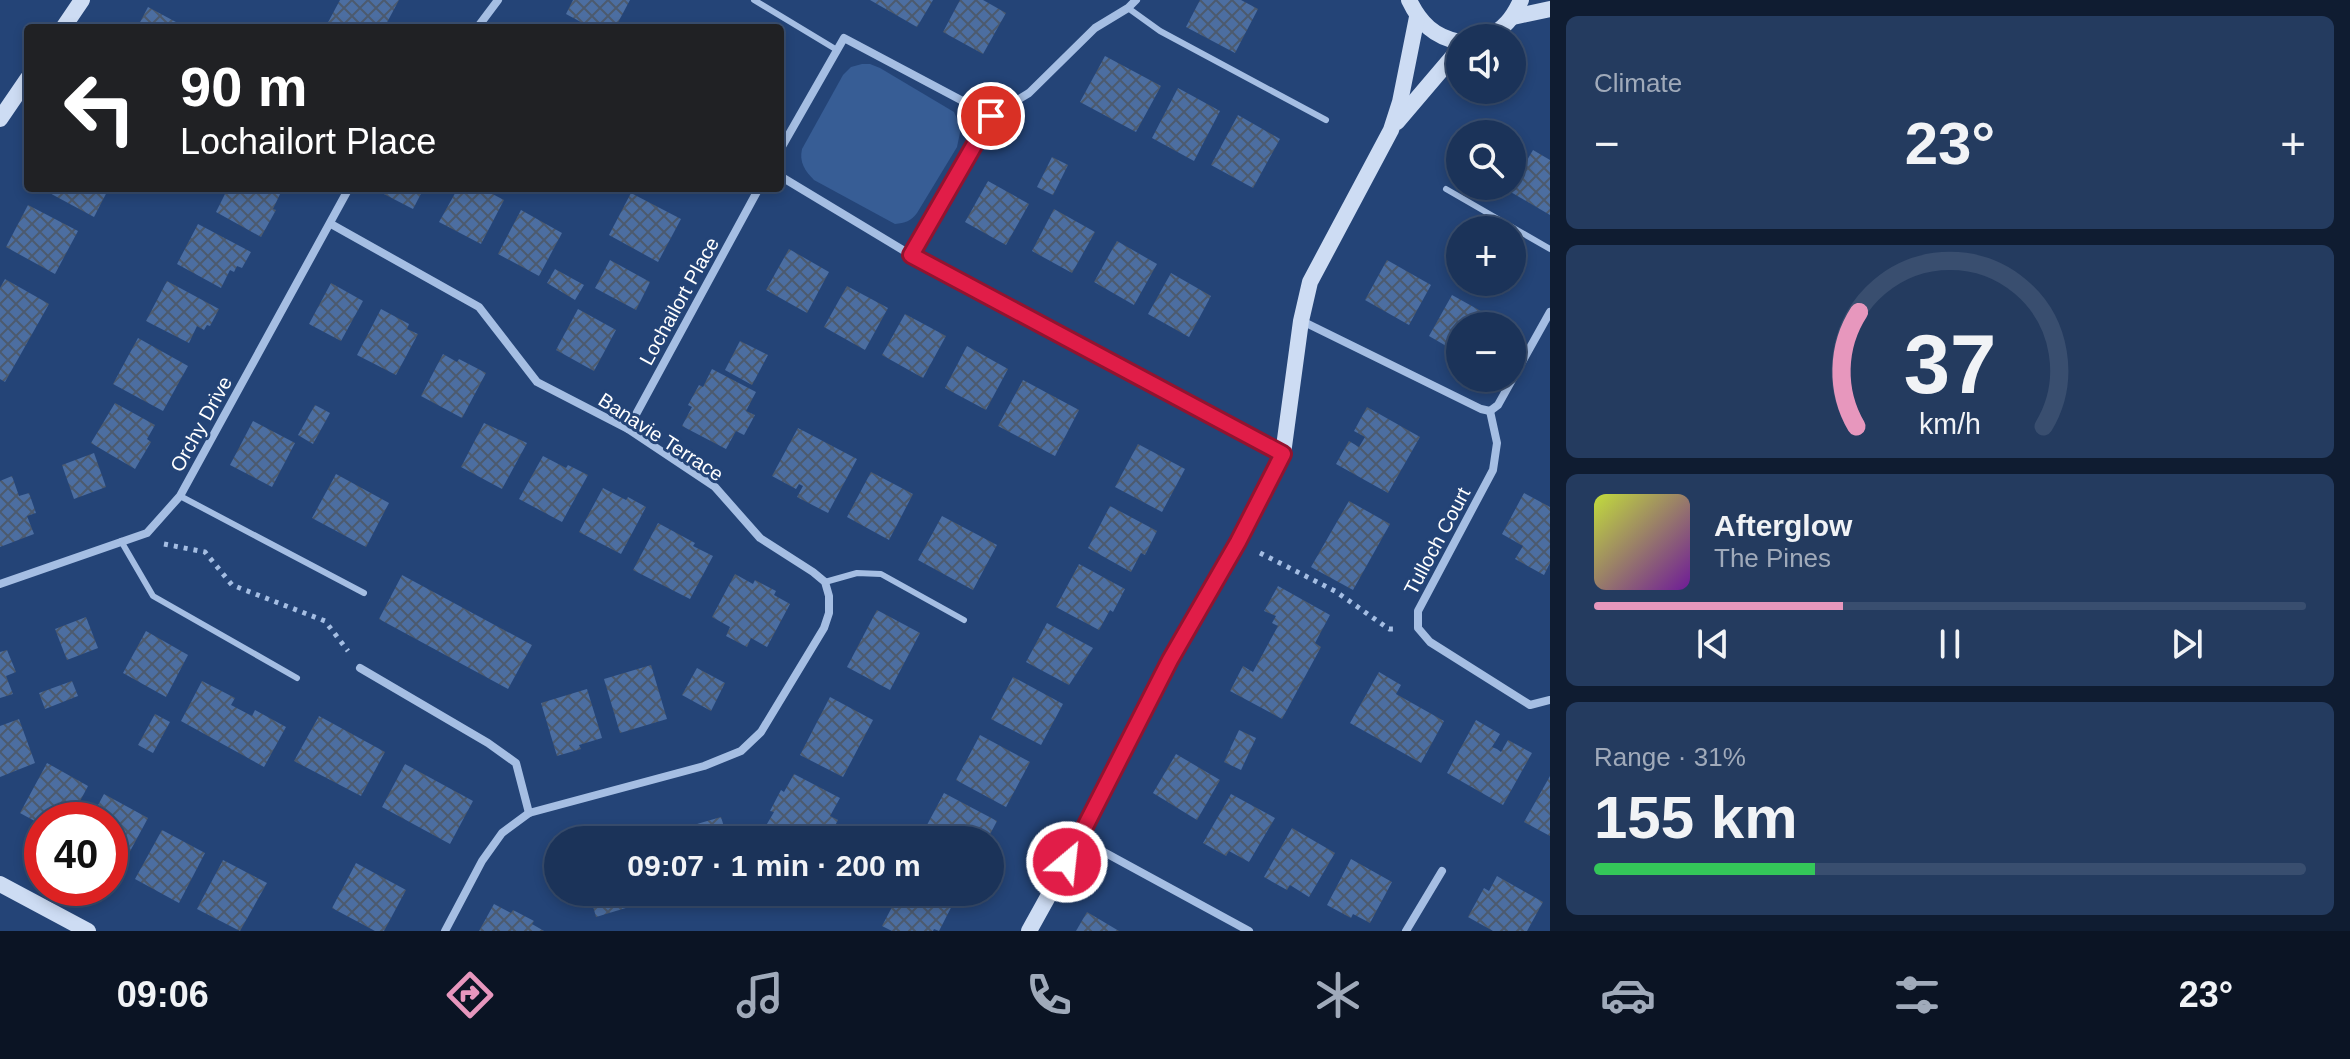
<!DOCTYPE html>
<meta charset="utf-8">
<style>
:root{--surface:#1b3359;--page:#243b5f;--text:#f1f3f6;--muted:#a0aaba;--line:#394e6f;--accent:#e797bd}
body{margin:0;font-family:Arial,sans-serif;background:var(--page);color:var(--text);height:100vh;display:flex;flex-direction:column;font-size:30px;white-space:nowrap}
*{box-sizing:border-box;margin:0}
p{font-size:26px;color:var(--muted)}
.icon{flex:none;width:44px;height:44px;fill:none;stroke:currentColor;stroke-width:2;stroke-linecap:round;stroke-linejoin:round}
.map{position:relative;flex:1;overflow:hidden}
.side{display:flex;flex-direction:column;gap:16px;padding:16px;background:#0f1c31;width:800px}
.side>*{flex:none}
.guide{position:absolute;left:24px;top:24px;width:760px;height:168px;border-radius:8px;box-shadow:0 4px 12px #0003,0 0 0 2px var(--line);background:#202124;color:#fff;overflow:hidden}
.tools{position:absolute;left:1446px;top:24px;display:grid;gap:16px}
.tools a{display:grid;place-items:center;width:80px;height:80px;border-radius:50%;background:var(--surface);box-shadow:0 4px 12px #0003,0 0 0 2px var(--line);font-size:40px}
.speed{position:absolute;left:24px;top:802px;display:flex;gap:16px;font-size:40px;font-weight:700;text-align:center}
.speed>*{display:grid;place-content:center;width:104px;height:104px;border-radius:50%;background:var(--surface);box-shadow:0 4px 12px #0003,0 0 0 2px var(--line);line-height:1}
.speed .limit{border:12px solid #d22;background:#fff;color:#111}
.pin{position:absolute;display:grid;place-items:center;width:68px;height:68px;color:#fff;margin:-34px;border:4px solid #fff;border-radius:50%;box-shadow:0 2px 8px #0007}
.me{position:absolute;width:88px;margin:-44px;rotate:28deg;stroke-linejoin:round;filter:drop-shadow(0 0 6px #0008)}
.turn{display:flex;align-items:center;gap:28px;height:168px;padding:0 24px;font-size:36px}
.turn .icon{width:104px;height:104px;stroke-width:2.5}
.turn b{display:block;font-size:56px;line-height:68px}
.big{font-size:60px;font-weight:800;line-height:1.1}
.side .tile{flex:1;display:flex;flex-direction:column;justify-content:center;gap:12px;min-width:0;padding:0 28px;border-radius:12px;background:var(--page)}
.side .dial{align-items:center;gap:0}
.dial svg{height:208px;overflow:visible;fill:none;stroke:var(--line);stroke-width:7;stroke-linecap:round;text-anchor:middle}
.dial text{fill:var(--text);stroke:none}
.song{display:flex;align-items:center;gap:24px}
.cover{width:96px;height:96px;border-radius:12px;background:linear-gradient(135deg,hsl(70 70% 55%),hsl(280 70% 35%))}
.played{height:8px;border-radius:4px;background:linear-gradient(90deg,var(--accent) 35%,var(--line) 35%)}
.keys{display:flex;justify-content:space-around;direction:ltr}
.heat{display:flex;justify-content:space-between;align-items:center;font-size:44px;direction:ltr}
.charge{height:12px;border-radius:6px;background:linear-gradient(90deg,#34c759 31%,var(--line) 0)}
.trip{position:absolute;left:544px;top:826px;width:460px;height:80px;border-radius:40px;background:var(--surface);box-shadow:0 4px 12px #0003,0 0 0 2px var(--line);font-weight:800;line-height:80px;text-align:center}
.menu{display:flex;height:128px;justify-content:space-around;align-items:center;background:#0b1424;color:var(--muted)}
.menu .icon{width:56px;height:56px}
.menu .selected{color:var(--accent)}
.menu b{font-size:36px;color:var(--text)}
main{display:flex;flex:1;min-height:0}
.map>svg:first-child{display:block}
.green{fill:#375d95}
.building{fill:url(#building-cross-hatch)}
.lines{fill:none;stroke-linecap:round;stroke-linejoin:round}
.path{stroke:#a5bee3;stroke-width:5;stroke-dasharray:4 6;stroke-linecap:butt}
.lane{stroke:#a5bee3;stroke-width:6}
.street{stroke:#a5bee3;stroke-width:8}
.secondary{stroke:#cddcf3;stroke-width:16}
.route-casing{stroke:#92132f;stroke-width:20}
.route{stroke:#e11d48;stroke-width:14}
.labels{text-anchor:middle;dominant-baseline:central;stroke-width:6;stroke-linejoin:round;paint-order:stroke}
.street-label{font-size:20px;fill:#fff;stroke:#244477}
</style>
<main>
<div class="map">
<svg width="1550" height="931" viewBox="0 0 1550 931">
<defs>
<pattern id="building-cross-hatch" width="8" height="8" patternUnits="userSpaceOnUse" patternTransform="scale(2)"><rect width="8" height="8" fill="#4c6ea1"/><path d="M0 0l8 8M0 8l8-8" fill="none" stroke="#4c5a6e"/></pattern>
</defs>
<rect width="100%" height="100%" fill="#244477"/>
<path class="green" d="M862 64H870L880 68 954 112 961 128 957 147 917 213C911 221 905 223 895 224L814 180C805 171 799 162 802 149L843 75 851 67Z"/>
<g class="building">
<path d="M340 0H399L384 28H325Z"/>
<path d="M573 0H630L615 28H592L566 14Z"/>
<path d="M870 0H933L917 27Z"/>
<path d="M960 0H983L1006 13 983 54 943 32Z"/>
<path d="M1200 0H1241L1258 9 1235 53 1186 27Z"/>
<path d="M148 7 187 28H137Z"/>
<path d="M1105 56 1161 86 1136 132 1080 102Z"/>
<path d="M1178 88 1220 111 1194 161 1152 138Z"/>
<path d="M1238 115 1280 139 1253 188 1211 165Z"/>
<path d="M1533 150 1550 160V215L1509 191Z"/>
<path d="M1052 157 1068 165 1053 195 1037 187Z"/>
<path d="M988 181 1029 204 1006 245 965 222Z"/>
<path d="M45 188H109L94 217 44 190Z"/>
<path d="M228 188H274L281 192 273 209 276 210 261 237 216 212Z"/>
<path d="M383 188H424L413 209 380 192Z"/>
<path d="M458 188H481L504 200 481 244 439 222Z"/>
<path d="M631 193 681 219 658 262 609 235Z"/>
<path d="M28 205 78 231 55 274 6 247Z"/>
<path d="M1054 209 1095 232 1072 273 1032 251Z"/>
<path d="M521 210 562 233 539 276 498 254Z"/>
<path d="M198 224 251 252 242 268 237 266 234 272 230 270 221 288 177 264Z"/>
<path d="M1117 241 1157 264 1134 305 1094 282Z"/>
<path d="M789 249 829 272 807 313 766 290Z"/>
<path d="M610 260 650 282 636 310 595 288Z"/>
<path d="M1387 260 1431 285 1409 325 1365 300Z"/>
<path d="M555 269 584 285 575 300 547 283Z"/>
<path d="M1171 273 1211 296 1189 337 1148 314Z"/>
<path d="M5 279 49 304 5 382 0 379V288Z"/>
<path d="M167 281 219 309 210 326 207 325 204 330 197 326 189 343 146 321Z"/>
<path d="M331 283 363 301 341 341 309 324Z"/>
<path d="M847 286 888 308 865 350 824 327Z"/>
<path d="M1452 295 1497 320 1494 326H1460V354L1429 336Z"/>
<path d="M381 309 409 324 407 329 418 334 396 375 357 355Z"/>
<path d="M578 309 616 330 594 371 556 350Z"/>
<path d="M905 314 946 336 923 378 882 355Z"/>
<path d="M138 338 188 366 163 411 113 384Z"/>
<path d="M740 341 768 355 752 385 725 370Z"/>
<path d="M967 346 1008 369 986 410 945 388Z"/>
<path d="M443 354 457 362 459 359 486 373 462 418 421 396Z"/>
<path d="M712 369 756 392 746 411 755 415 744 435 736 431 726 449 682 426 692 407 688 405 699 385 703 387Z"/>
<path d="M1023 380 1079 410 1055 456 998 426Z"/>
<path d="M115 403 155 425 147 439 151 442 135 469 91 443Z"/>
<path d="M315 405 330 413 313 444 298 435Z"/>
<path d="M1367 407 1420 437 1388 493 1336 464 1349 441 1359 447 1365 437 1354 431Z"/>
<path d="M253 421 295 443 272 487 230 465Z"/>
<path d="M484 423 527 443 502 489 461 467Z"/>
<path d="M798 428 857 459 828 513 797 497 803 486 799 484 796 489 772 476Z"/>
<path d="M1138 444 1185 469 1162 512 1115 487Z"/>
<path d="M94 453 106 487 74 499 62 465Z"/>
<path d="M543 456 566 468 568 465 588 475 562 522 519 499Z"/>
<path d="M871 472 913 494 889 540 847 517Z"/>
<path d="M336 474 389 503 366 547 312 518Z"/>
<path d="M12 476 19 496 29 493 36 513 27 516 34 534 0 547V481Z"/>
<path d="M603 488 626 500 628 497 646 507 621 554 579 532Z"/>
<path d="M1524 493 1550 507V563L1544 575 1515 559 1523 546 1502 534Z"/>
<path d="M1349 501 1390 524 1353 590 1311 567Z"/>
<path d="M1110 506 1157 531 1145 555 1141 553 1131 572 1088 548Z"/>
<path d="M942 516 997 545 973 590 918 560Z"/>
<path d="M658 523 695 543 693 546 713 556 690 599 633 570Z"/>
<path d="M1079 564 1125 589 1113 612 1110 610 1099 630 1056 607Z"/>
<path d="M735 574 753 584 755 580 776 591 774 595 790 604 767 647 751 638 747 647 726 636 730 627 712 617Z"/>
<path d="M402 575 532 645 508 689 379 619Z"/>
<path d="M1278 586 1330 615 1315 643 1321 647 1282 719 1230 691 1243 666 1253 672 1278 626 1272 623 1276 616 1264 611Z"/>
<path d="M877 610 920 633 890 690 847 667Z"/>
<path d="M86 617 98 648 67 660 55 629Z"/>
<path d="M1047 623 1093 648 1069 685 1026 662Z"/>
<path d="M146 631 188 655 166 697 123 673Z"/>
<path d="M7 650 16 672 6 676 13 694 0 698V652Z"/>
<path d="M651 665 667 719 620 733 604 679Z"/>
<path d="M697 668 725 683 711 711 682 695Z"/>
<path d="M1379 672 1401 685 1396 694 1444 721 1421 763 1350 723Z"/>
<path d="M1013 677 1063 704 1041 745 991 719Z"/>
<path d="M72 681 78 696 45 709 39 693Z"/>
<path d="M202 681 235 698 231 705 252 716 255 710 286 727 264 767 181 721Z"/>
<path d="M587 689 602 738 579 745 581 749 557 756 541 703Z"/>
<path d="M830 697 873 720 843 777 800 755Z"/>
<path d="M155 714 170 722 153 753 138 745Z"/>
<path d="M319 716 385 752 361 796 294 761Z"/>
<path d="M19 719 35 763 0 777V726Z"/>
<path d="M1476 720 1500 734 1492 747 1497 749 1501 752 1508 740 1532 753 1503 805 1447 773Z"/>
<path d="M1239 730 1256 738 1241 770 1224 762Z"/>
<path d="M980 735 1030 762 1006 807 956 780Z"/>
<path d="M1176 754 1220 780 1197 820 1153 793Z"/>
<path d="M47 763 88 786 70 820H42V825L20 813Z"/>
<path d="M405 764 473 801 450 844 382 807Z"/>
<path d="M794 774 840 798 830 816 838 820 827 840 819 837 817 840H785L764 829 774 812 770 811 781 790 784 792Z"/>
<path d="M1550 776V836L1524 822Z"/>
<path d="M944 793 997 821 987 840H919Z"/>
<path d="M104 794 148 818 121 868 110 862V820H90Z"/>
<path d="M1231 794 1275 818 1249 862 1229 851 1226 856 1203 843Z"/>
<path d="M721 817 728 840H671L686 835V838L693 836 690 826Z"/>
<path d="M1292 828 1335 853 1309 897 1290 885 1287 890 1264 877Z"/>
<path d="M162 830 205 853 179 903 135 879Z"/>
<path d="M1351 859 1392 882 1370 923 1353 914 1351 918 1327 905Z"/>
<path d="M223 860 267 883 240 931 197 909Z"/>
<path d="M356 863 406 890 384 931H375L332 908Z"/>
<path d="M1497 876 1543 902 1527 931H1493L1468 917 1484 888 1489 891Z"/>
<path d="M589 892H657L659 898 596 917Z"/>
<path d="M755 892H791L793 897 759 907Z"/>
<path d="M900 892H950L957 896 939 931 934 929 933 931H892L882 926Z"/>
<path d="M494 904 511 913 513 910 534 921 532 924 544 931H479Z"/>
<path d="M1087 912 1119 931H1076Z"/>
</g>
<g class="lines">
<g class="path">
<path d="M164 544 205 552 232 585 325 621 348 651"/>
<path d="M1260 553 1335 591 1389 629H1397"/>
</g>
<g class="lane">
<path d="M754 0 837 50"/>
<path d="M1128 8 1160 31 1326 120"/>
<path d="M1446 189 1550 249"/>
<path d="M180 496 364 593"/>
<path d="M121 541 153 596 297 678"/>
<path d="M825 582 857 573 881 574 964 620"/>
</g>
<g class="street">
<path d="M477 28 498 0"/>
<path d="M991 116 1029 93 1095 28 1128 8 1136 0"/>
<path d="M780 150 844 38 991 116 911 255"/>
<path d="M780 176 911 255 1282 454"/>
<path d="M331 224 479 307 537 382 628 429 715 487 760 538 813 572 825 582 829 596V613L824 628 761 732 741 751 704 766 529 813 502 833 482 861 445 931"/>
<path d="M1302 321 1481 409 1490 411"/>
<path d="M1490 411 1497 443 1493 470 1418 611V628L1430 642 1530 705 1550 700"/>
<path d="M1490 411 1498 405 1550 312"/>
<path d="M628 429 759 188"/>
<path d="M0 584 147 533 180 496 349 188"/>
<path d="M360 668 488 743 516 763 529 813"/>
<path d="M1080 839 1249 931"/>
<path d="M1406 931 1442 871"/>
</g>
<g class="secondary">
<path d="M1409 0C1420 23 1434 37 1460 42"/>
<path d="M1513 17 1550 9"/>
<path d="M63 28 82 0"/>
<path d="M1486 38C1504 29 1513 18 1521 0"/>
<path d="M0 119 28 78"/>
<path d="M1397 122 1460 48"/>
<path d="M0 884 88 931"/>
<path d="M1029 931 1080 839 1170 660 1238 542 1283 454 1301 321 1310 282 1391 130 1400 102 1417 17"/>
</g>
</g>
<g class="lines">
<g class="route-casing">
<path id="route" d="M991 116 911 255 1283 454 1238 542 1170 660 1067 862"/>
</g>
<use href="#route" class="route"/>
</g>
<g class="labels">
<g class="street-label">
<text transform="translate(679 301) rotate(-61)">Lochailort Place</text>
<text transform="translate(201 424) rotate(-61)">Orchy Drive</text>
<text transform="translate(661 437) rotate(33)">Banavie Terrace</text>
<text transform="translate(1437 541) rotate(-62)">Tulloch Court</text>
</g>
</g>
</svg>
<div class="tools">
<a><svg class="icon" aria-label="sound" viewBox="0 0 24 24"><path d="M4 9h4l5-4v14l-5-4H4zM17 9q2 3 0 6"/></svg></a>
<a><svg class="icon" aria-label="search" viewBox="0 0 24 24"><circle cx="10" cy="10" r="6"/><path d="M15 15l6 6"/></svg></a>
<a>+</a>
<a>−</a>
</div>
<div class="speed"><div class="limit">40</div></div>
<div class="pin" style="left:991px;top:116px;background:#d93025"><svg class="icon" aria-label="arrive" viewBox="0 0 24 24"><path d="M6 21V4h12l-3 4 3 4H6"/></svg></div>
<svg class="me" style="left:1067px;top:862px" viewBox="-20 -20 40 40"><circle r="17" fill="#e11d48" stroke="#fff" stroke-width="3"/><path d="M0-11L8 9 0 5-8 9z" fill="#fff"/></svg>
<div class="trip">09:07 · 1 min · 200 m</div>
<div class="guide">
<div class="turn"><svg class="icon" aria-label="left" viewBox="0 0 24 24"><path d="M17 20v-9H6M10 6l-5 5 5 5"/></svg><div><b>90 m</b>Lochailort Place</div></div>
</div>
</div>
<section class="side">
<div class="tile"><p>Climate</p>
<div class="heat"><a>−</a><b class="big">23°</b><a>+</a></div>
</div>
<div class="tile dial"><svg viewBox="0 0 100 80">
<path d="M14 69A42 42 0 1 1 86 69"/>
<path d="M14 69A42 42 0 0 1 15 25" stroke="#e797bd"/>
<text x="50" y="56" font-size="32" font-weight="700">37</text>
<text x="50" y="72" font-size="11">km/h</text>
</svg></div>
<div class="tile">
<div class="song"><i class="cover"></i><div><b>Afterglow</b><p>The Pines</p></div></div>
<div class="played"></div>
<div class="keys"><svg class="icon" aria-label="previous" viewBox="0 0 24 24"><path d="M18 5L8 12l10 7zM5 5v14"/></svg><svg class="icon" aria-label="pause" viewBox="0 0 24 24"><path d="M8 5v14M16 5v14"/></svg><svg class="icon" aria-label="next" viewBox="0 0 24 24"><path d="M6 5l10 7-10 7zM19 5v14"/></svg></div>
</div>
<div class="tile"><p>Range · 31%</p><b class="big">155 km</b><div class="charge"></div></div>
</section>
</main>
<nav class="menu">
<b>09:06</b>
<svg class="icon selected" aria-label="directions" viewBox="0 0 24 24"><path d="M12 3l9 9-9 9-9-9zM9 14v-3h6M13 9l2 2-2 2"/></svg>
<svg class="icon" aria-label="music" viewBox="0 0 24 24"><path d="M9 18V5l10-2v13"/><circle cx="6" cy="18" r="3"/><circle cx="16" cy="16" r="3"/></svg>
<svg class="icon" aria-label="phone" viewBox="0 0 24 24"><path d="M5 4h4l2 5-3 2q2 4 5 5l2-3 5 2v4C11 20 4 13 5 4z"/></svg>
<svg class="icon" aria-label="climate" viewBox="0 0 24 24"><path d="M12 3v18M4 7l16 10M4 17L20 7"/></svg>
<svg class="icon" aria-label="car" viewBox="0 0 24 24"><path d="M5 17H2v-5l4-1 3-4h7l3 4 3 1v5h-3M9 17h6M6 11h13"/><circle cx="7" cy="17" r="2"/><circle cx="17" cy="17" r="2"/></svg>
<svg class="icon" aria-label="filters" viewBox="0 0 24 24"><path d="M4 7h16M4 17h16"/><circle cx="9" cy="7" r="2"/><circle cx="15" cy="17" r="2"/></svg>
<b>23°</b>
</nav>
